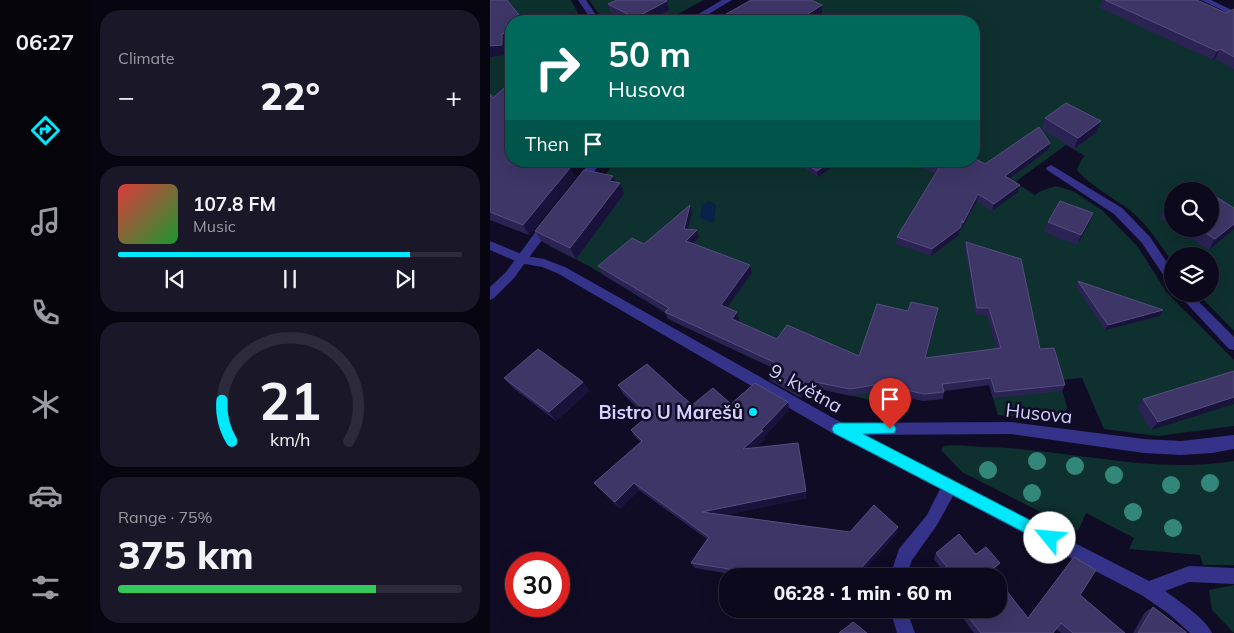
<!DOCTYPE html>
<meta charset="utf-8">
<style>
:root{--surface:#0c091c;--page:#1a1729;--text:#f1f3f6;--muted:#9a9aa3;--line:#2c2a3b;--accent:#00e8fb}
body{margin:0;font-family:Mulish,sans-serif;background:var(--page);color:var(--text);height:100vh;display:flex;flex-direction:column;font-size:19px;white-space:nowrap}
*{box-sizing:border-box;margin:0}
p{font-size:16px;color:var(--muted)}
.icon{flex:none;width:28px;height:28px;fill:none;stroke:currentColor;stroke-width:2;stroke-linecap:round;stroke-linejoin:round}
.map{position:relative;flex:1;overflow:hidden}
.details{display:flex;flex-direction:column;gap:10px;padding:10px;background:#07050f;width:400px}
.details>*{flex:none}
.top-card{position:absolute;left:15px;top:15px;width:475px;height:152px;border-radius:20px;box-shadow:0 5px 20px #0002,0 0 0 1px var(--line);background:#00695c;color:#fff;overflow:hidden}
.controls{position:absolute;left:674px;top:182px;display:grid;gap:10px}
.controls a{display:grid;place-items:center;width:55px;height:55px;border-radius:50%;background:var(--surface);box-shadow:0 5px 20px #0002,0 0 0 1px var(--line);font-size:25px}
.speed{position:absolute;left:15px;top:552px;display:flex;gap:10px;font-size:25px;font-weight:700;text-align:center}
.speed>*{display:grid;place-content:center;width:65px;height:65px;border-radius:50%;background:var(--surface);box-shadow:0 5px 20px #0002,0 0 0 1px var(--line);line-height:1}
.speed .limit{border:8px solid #d22;background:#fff;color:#111}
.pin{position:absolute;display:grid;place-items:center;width:42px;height:42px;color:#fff;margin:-51px -21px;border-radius:50% 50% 50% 0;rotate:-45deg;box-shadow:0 0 5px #0007}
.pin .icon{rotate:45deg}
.me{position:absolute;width:55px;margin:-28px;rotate:298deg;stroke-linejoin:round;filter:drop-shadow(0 0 4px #0008)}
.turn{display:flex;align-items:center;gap:18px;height:105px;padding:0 20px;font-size:22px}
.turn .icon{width:65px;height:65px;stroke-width:2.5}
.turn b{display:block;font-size:35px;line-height:42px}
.then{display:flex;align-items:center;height:48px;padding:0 20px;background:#0003;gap:10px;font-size:19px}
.big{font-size:38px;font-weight:800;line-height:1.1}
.details .tile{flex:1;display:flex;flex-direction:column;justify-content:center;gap:8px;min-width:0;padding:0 18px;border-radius:20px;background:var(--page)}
.details .dial{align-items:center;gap:0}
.dial svg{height:130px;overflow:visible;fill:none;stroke:var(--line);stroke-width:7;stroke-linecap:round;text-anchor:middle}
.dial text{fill:var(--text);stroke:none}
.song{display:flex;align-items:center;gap:15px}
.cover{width:60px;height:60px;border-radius:8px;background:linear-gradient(135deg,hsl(0 70% 55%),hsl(130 70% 35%))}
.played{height:5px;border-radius:2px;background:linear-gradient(90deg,var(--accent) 85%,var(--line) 85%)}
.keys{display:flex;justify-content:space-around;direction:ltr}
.heat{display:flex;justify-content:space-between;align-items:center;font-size:28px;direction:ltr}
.charge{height:8px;border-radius:4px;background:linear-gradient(90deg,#34c759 75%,var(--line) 0)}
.trip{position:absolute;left:229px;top:568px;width:288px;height:50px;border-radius:20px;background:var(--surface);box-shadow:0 5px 20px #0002,0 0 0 1px var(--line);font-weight:800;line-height:50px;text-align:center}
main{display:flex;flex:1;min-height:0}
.tab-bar{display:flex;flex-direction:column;width:90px;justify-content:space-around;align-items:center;background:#05040b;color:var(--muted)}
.tab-bar .icon{width:35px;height:35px}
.tab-bar .selected{color:var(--accent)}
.tab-bar b{font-size:22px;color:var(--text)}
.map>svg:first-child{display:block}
.green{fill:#0e302e;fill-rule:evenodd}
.water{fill:#072149}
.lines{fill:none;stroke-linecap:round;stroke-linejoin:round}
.minor{fill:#343289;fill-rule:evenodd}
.tertiary{fill:#343289;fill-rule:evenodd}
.tree{fill:#33877a}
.wall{fill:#2c2355}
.shaded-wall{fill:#19123a}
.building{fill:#3e3667;stroke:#554e7f}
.route{fill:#00e8fb;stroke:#0097a3}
.poi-dot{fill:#00e8fb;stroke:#100c25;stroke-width:2}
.labels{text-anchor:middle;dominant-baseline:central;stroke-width:5;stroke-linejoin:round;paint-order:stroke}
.street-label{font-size:19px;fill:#d4d0ff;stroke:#100c25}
.poi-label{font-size:19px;font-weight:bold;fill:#d4d0ff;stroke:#100c25;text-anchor:end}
</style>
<main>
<nav class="tab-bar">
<b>06:27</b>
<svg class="icon selected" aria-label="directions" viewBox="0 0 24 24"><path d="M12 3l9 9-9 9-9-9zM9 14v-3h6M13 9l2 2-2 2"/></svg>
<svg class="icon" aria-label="music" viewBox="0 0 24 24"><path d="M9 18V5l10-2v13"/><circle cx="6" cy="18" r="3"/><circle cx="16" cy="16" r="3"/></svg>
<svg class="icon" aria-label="phone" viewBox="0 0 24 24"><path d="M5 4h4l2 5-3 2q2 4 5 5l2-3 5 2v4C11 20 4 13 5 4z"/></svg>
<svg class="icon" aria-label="climate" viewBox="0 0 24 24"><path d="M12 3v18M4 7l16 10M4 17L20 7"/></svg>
<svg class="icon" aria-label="car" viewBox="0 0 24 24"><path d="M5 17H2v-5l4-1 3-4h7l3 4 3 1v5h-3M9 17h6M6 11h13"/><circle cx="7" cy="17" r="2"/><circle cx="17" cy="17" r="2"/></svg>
<svg class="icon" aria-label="filters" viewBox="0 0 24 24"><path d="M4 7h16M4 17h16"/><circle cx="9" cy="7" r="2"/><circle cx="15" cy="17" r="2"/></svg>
</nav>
<section class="details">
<div class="tile"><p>Climate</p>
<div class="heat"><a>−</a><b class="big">22°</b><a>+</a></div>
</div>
<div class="tile">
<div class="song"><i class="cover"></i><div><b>107.8 FM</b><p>Music</p></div></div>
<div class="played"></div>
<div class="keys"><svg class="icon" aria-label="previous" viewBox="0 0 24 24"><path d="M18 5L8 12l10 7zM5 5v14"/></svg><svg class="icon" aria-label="pause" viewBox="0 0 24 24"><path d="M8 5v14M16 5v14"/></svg><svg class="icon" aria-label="next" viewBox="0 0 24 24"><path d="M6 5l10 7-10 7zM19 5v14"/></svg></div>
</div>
<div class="tile dial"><svg viewBox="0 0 100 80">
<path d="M14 69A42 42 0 1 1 86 69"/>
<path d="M14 69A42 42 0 0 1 8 44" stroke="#00e8fb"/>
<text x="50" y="56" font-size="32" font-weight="700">21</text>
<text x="50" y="72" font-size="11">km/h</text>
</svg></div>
<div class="tile"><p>Range · 75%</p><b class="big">375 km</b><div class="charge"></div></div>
</section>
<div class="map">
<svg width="744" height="633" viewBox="0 0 744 633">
<rect width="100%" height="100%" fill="#100c25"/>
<g class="green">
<path d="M0 0H81L92 21H21V153L0 167Z"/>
<path d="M99 0H214L175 21H114Z"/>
<path d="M261 0H698L744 22V331L708 294H720V256H682V262C668 242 655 220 634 206 618 195 600 185 587 170L591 160 595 156 576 145 525 182 545 195 551 191 566 186 583 191 612 210 648 247 677 293 744 360V426L668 436 614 429 592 378 569 380 577 407 574 418 568 421 508 415 499 385 451 391 433 401 390 391 382 393 380 400 322 386 208 333 99 266 59 246 126 161H484V21H224ZM682 191H720V229H682Z"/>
<path d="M454 446C466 445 480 446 492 447 576 448 660 475 744 461V565H713L710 555 639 549 644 538 596 513 588 531 472 472 451 450Z"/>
<path d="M744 585V633L722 610 719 590Z"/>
</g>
<path class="water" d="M219 201 226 205 224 222 222 223 210 218 212 205Z"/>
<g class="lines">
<g class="minor">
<path d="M88 0H96L110 21H102Z"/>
<path d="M711 0H721L744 11V16Z"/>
<path d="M561 165 632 208 660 237 682 270V283L678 282 652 243 624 214 557 170 556 168Z"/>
<path d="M0 241 36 256 54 259 75 267 352 423 521 422 654 439 691 441 744 435V449L722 453 691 455 654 453 521 434 375 435 659 581 699 566 744 568V584L699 582 675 591C689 601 715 618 722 633H700L679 614 653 596 463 496 447 525 422 560 416 576H400L409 549 437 515 450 489 344 434 67 273 52 267 30 263 0 250Z"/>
<path d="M688 294H701L744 337V350L739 349Z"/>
<path d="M400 609H416L425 633H407Z"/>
</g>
<g class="tertiary">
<path d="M232 0H242L207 21H197Z"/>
<path d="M101 161H112L94 186H86L85 183 86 180Z"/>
<path d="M59 218 63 219 65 222 63 225 24 278 4 298 0 300V287L16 272 55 219Z"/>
</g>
</g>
<g class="tree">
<circle cx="547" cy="461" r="9"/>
<circle cx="585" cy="466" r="9"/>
<circle cx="498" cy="470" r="9"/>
<circle cx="624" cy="475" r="9"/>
<circle cx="720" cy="483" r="9"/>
<circle cx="681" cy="485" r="9"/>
<circle cx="542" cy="493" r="9"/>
<circle cx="643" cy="512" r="9"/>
<circle cx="683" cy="528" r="9"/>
</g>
<g class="wall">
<path d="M612 0H707L736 13 744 9V69L725 59 723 60 610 8Z"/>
<path d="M177 1 179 10 159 21H136L121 13 118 4Z"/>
<path d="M0 94 21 161H71L74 167 80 168 85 178 39 235 0 220Z"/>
<path d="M555 118 607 132 584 149 552 129Z"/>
<path d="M560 143 558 150 520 179 530 185 528 192 502 211 487 201 471 230V227L469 235 441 256 406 244 407 237 445 174 420 161H484L495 164Z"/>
<path d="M304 161H351L328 177Z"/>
<path d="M123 176 125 182 134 194 86 259 51 241 45 231Z"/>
<path d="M682 202V226L670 218 675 207Z"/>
<path d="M744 208V229L719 250 687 229H720Z"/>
<path d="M202 213 198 230 209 238 203 244 260 265 262 273 236 308 249 320 248 321 287 339 369 356 418 311 448 308 447 315 436 358 507 349 497 315H486L475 249 476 242 575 385 572 391 503 398 499 385 454 391 453 399 433 401 390 391 360 396 321 387 311 398 279 380 278 373 283 368 178 319 175 312 112 274 108 266 154 244Z"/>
<path d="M558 222 599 224 587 245 554 232Z"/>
<path d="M588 281 670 316 615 330 586 287Z"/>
<path d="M744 371 661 430 647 408 653 399Z"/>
<path d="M14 378 93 382 99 391 66 421 22 387Z"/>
<path d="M128 385 202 405 241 404 299 410 275 436V439L266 447 317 498 235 515 360 532 408 527 407 533 369 576H252L205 568 201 563 217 539 149 490 130 509 104 483 151 442 146 438 141 430 157 417 133 394Z"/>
<path d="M446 553 486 554 506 570 502 573 504 576H447L453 571 444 559Z"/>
<path d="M584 557 590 595 635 633H571L566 629 563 633H484L466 609H508L538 618Z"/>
<path d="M663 607 696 633H643L655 612Z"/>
</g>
<g class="shaded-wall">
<path d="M177 1 179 10 159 21H146L145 18Z"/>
<path d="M332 5V15L322 21 316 15Z"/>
<path d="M21 23V43L16 44V55L0 57V46L12 34 16 25Z"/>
<path d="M730 49 725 59 723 60 727 51Z"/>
<path d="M611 121 607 132 584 149 588 138Z"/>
<path d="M560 143 558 150 514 183 515 176Z"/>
<path d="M71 161 76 171 67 165Z"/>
<path d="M342 161H351L328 177 327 171Z"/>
<path d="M80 168 85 178 39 235 33 225Z"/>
<path d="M123 176 127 186 119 181Z"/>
<path d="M130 183 134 194 86 259 80 248Z"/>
<path d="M530 185 528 192 502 211 504 204Z"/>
<path d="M488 194 487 201 471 230 473 223Z"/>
<path d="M200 205 202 213 196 237 194 229Z"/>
<path d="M603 213 599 224 587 245 591 235Z"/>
<path d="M472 220 469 235 441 256 442 249Z"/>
<path d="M744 224V229L719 250 725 239Z"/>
<path d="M207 230 209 238 198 249 196 241Z"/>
<path d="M260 265 262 273 233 313 231 305Z"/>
<path d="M448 308 447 315 434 365 435 358Z"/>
<path d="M673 310 670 316 615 330 618 325Z"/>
<path d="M247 312 249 320 244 326 242 319Z"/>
<path d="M320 381 321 387 311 398 310 391Z"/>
<path d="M93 382 99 391 66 421 59 412Z"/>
<path d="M744 397V404L661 430 668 422Z"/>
<path d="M298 402 299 410 275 436V439L256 457 253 449Z"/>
<path d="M308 443 317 498 216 519 212 512Z"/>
<path d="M144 483 149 490 130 509 125 502Z"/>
<path d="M408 527 407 533 369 576H364Z"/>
<path d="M510 563 506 570 498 576 500 571Z"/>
</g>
<g class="building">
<path d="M0 0H17L33 20 28 21H21V23L16 25 21 31 12 34V45L0 46Z"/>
<path d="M127 0H175L177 1 145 18 118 4Z"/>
<path d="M261 0H321L332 5 316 15 330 21H224Z"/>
<path d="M615 0H707L736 13 744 9V57L730 49 727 51Z"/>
<path d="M14 88 21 90V161H71L67 165 80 168 33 225 0 212V94L3 98Z"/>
<path d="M576 103 611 121 588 138 555 118Z"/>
<path d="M549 127 560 143 515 176 530 185 504 204 488 194 473 223 472 220 470 228 442 249 407 237 449 168 435 161H484V158L495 164Z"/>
<path d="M312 161H342L327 171Z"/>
<path d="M94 170 123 176 119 181 130 183 80 248 45 231Z"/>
<path d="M706 185 717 191H697Z"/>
<path d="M720 193 744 208V224L725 239 709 229H720Z"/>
<path d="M570 201 603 213 591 235 558 222Z"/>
<path d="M682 202V212L675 207Z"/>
<path d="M200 205 194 229 207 230 196 241 260 265 231 305 247 312 242 319 287 339 297 325 369 356 387 304 418 311 421 302 448 308 435 358 511 348 499 308H487L476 242 531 259 550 349 564 348 575 385 505 392 501 378 452 384 454 392 434 394 390 384 360 389 320 381 310 391 278 373 288 364 175 312 179 308 108 266 142 238 154 244Z"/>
<path d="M588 281 620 292 673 310 618 325Z"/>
<path d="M48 349 93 382 59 412 14 378Z"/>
<path d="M157 364 202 405 223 388 241 404 265 383 298 402 271 430 273 431 253 449 308 443 316 491 212 512 360 532 384 505 408 527 364 576H284L201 563 219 537 144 483 125 502 104 483 152 441 141 430 159 415 128 385Z"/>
<path d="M744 371V397L668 422 653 399Z"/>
<path d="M469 534 486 554 496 547 510 563 500 571 504 576H447L457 567 446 553Z"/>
<path d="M584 557 606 570 590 595 635 633H583L571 623 563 633H491L472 609H508V580L538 618Z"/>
<path d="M663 607 696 632V633H648Z"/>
<path d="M363 622 377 633H349Z"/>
</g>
<path class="route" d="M349 423H400L404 425 406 429 404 433 373 434 565 533 567 538 565 543 560 545 555 543 344 433 342 429 344 425Z"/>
<circle class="poi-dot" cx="263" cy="412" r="5"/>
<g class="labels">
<g class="street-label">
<text transform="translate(316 388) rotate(29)">9. května</text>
<text transform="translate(549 413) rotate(6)">Husova</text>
</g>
<g class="poi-label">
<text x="253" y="412">Bistro U Marešů</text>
</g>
</g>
</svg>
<div class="controls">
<a><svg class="icon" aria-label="search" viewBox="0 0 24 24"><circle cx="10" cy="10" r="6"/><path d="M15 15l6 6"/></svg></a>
<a><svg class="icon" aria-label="layers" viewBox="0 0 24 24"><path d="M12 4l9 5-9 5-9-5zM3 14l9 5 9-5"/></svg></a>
</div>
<div class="speed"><div class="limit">30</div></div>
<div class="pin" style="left:400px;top:429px;background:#d93025"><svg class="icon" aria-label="arrive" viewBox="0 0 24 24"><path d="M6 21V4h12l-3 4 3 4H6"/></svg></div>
<svg class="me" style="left:560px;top:538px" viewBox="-20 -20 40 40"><circle r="19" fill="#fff"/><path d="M0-13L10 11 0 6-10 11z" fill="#00e8fb"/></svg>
<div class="trip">06:28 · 1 min · 60 m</div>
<div class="top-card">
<div class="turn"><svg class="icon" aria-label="right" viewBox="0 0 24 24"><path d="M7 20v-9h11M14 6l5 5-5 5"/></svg><div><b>50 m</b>Husova</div></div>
<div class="then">Then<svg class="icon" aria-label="arrive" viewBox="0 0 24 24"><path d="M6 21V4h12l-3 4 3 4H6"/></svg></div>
</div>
</div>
</main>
